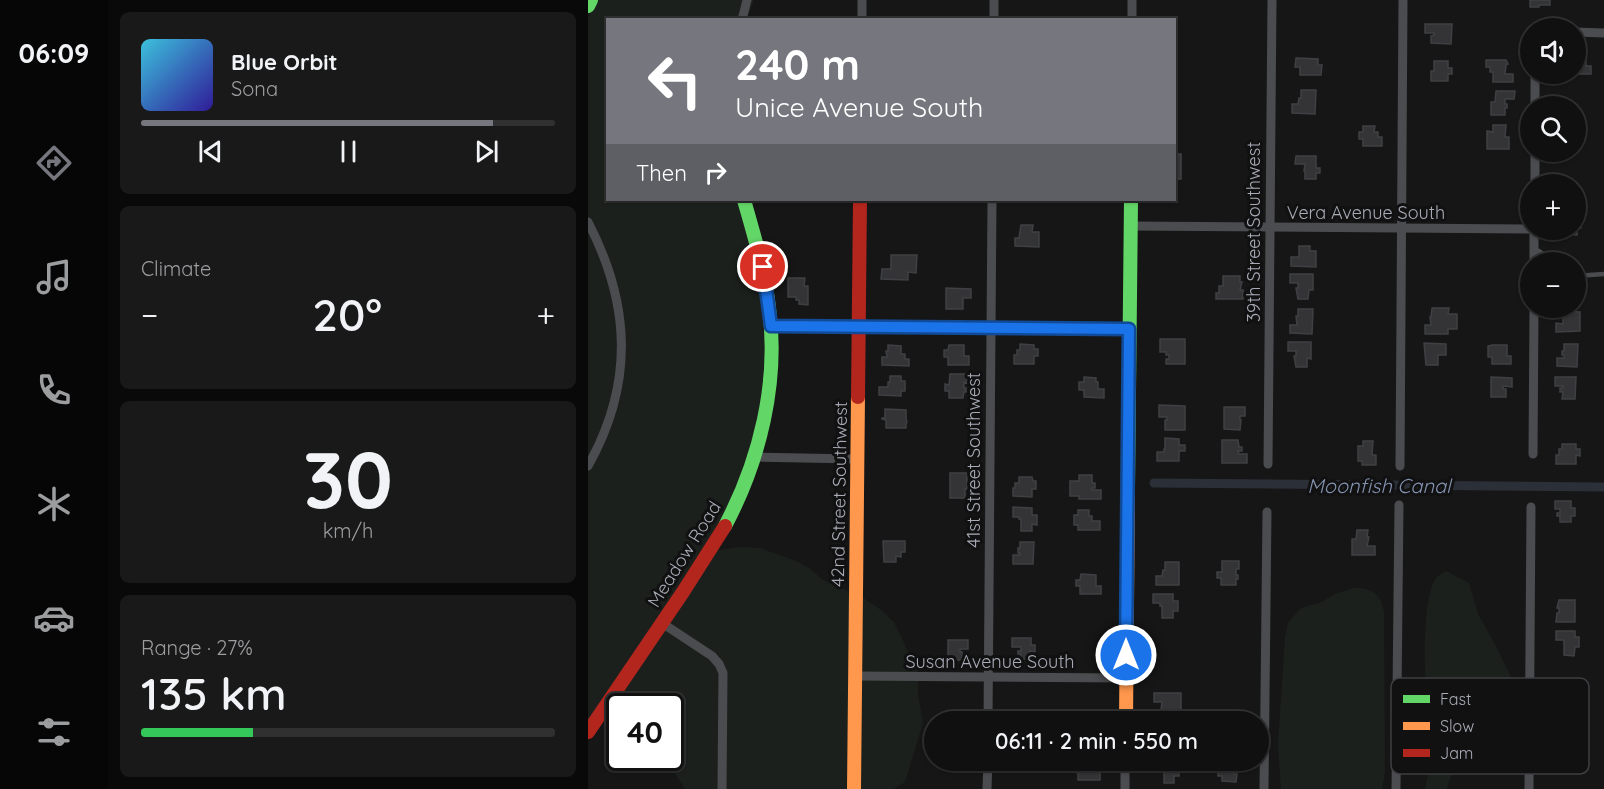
<!DOCTYPE html>
<meta charset="utf-8">
<style>
:root{--surface:#101011;--page:#19191a;--text:#f1f3f6;--muted:#9c9d9f;--line:#303031;--accent:#76777e}
body{margin:0;font-family:Quicksand,sans-serif;background:var(--page);color:var(--text);height:100vh;display:flex;flex-direction:column;font-size:22px;white-space:nowrap}
*{box-sizing:border-box;margin:0}
p{font-size:20px;color:var(--muted)}
.icon{flex:none;width:33px;height:33px;fill:none;stroke:currentColor;stroke-width:2;stroke-linecap:round;stroke-linejoin:round}
.map{position:relative;flex:1;overflow:hidden}
.side{display:flex;flex-direction:column;gap:12px;padding:12px;background:#090909;width:480px}
.side>*{flex:none}
.hud{position:absolute;left:18px;top:18px;width:570px;height:183px;border-radius:0px;box-shadow:0 2px 4px #0004,0 0 0 2px var(--line);background:#76777e;color:#fff;overflow:hidden}
.fabs{position:absolute;left:932px;top:18px;display:grid;gap:12px}
.fabs a{display:grid;place-items:center;width:66px;height:66px;border-radius:50%;background:var(--surface);box-shadow:0 2px 4px #0004,0 0 0 2px var(--line);font-size:30px}
.speed{position:absolute;left:18px;top:693px;display:flex;gap:12px;font-size:30px;font-weight:700;text-align:center}
.speed>*{display:grid;place-content:center;width:78px;height:78px;border-radius:50%;background:var(--surface);box-shadow:0 2px 4px #0004,0 0 0 2px var(--line);line-height:1}
.speed .limit{border:3px solid #111;border-radius:9px;background:#fff;color:#111}
.pin{position:absolute;display:grid;place-items:center;width:51px;height:51px;color:#fff;margin:-26px;border:3px solid #fff;border-radius:50%;box-shadow:0 2px 6px #0007}
.me{position:absolute;width:66px;margin:-33px;rotate:0deg;stroke-linejoin:round;filter:drop-shadow(0 0 4px #0008)}
.turn{display:flex;align-items:center;gap:21px;height:126px;padding:0 30px;font-size:27px}
.turn .icon{width:78px;height:78px;stroke-width:2.5}
.turn b{display:block;font-size:42px;line-height:51px}
.then{display:flex;align-items:center;height:57px;padding:0 30px;background:#0003;gap:12px;font-size:22px}
.big{font-size:45px;font-weight:600;line-height:1.1}
.side .tile{flex:1;display:flex;flex-direction:column;justify-content:center;gap:9px;min-width:0;padding:0 21px;border-radius:9px;background:var(--page)}
.side .dial{align-items:center;gap:0}
.dial b{font-size:78px;line-height:1}
.song{display:flex;align-items:center;gap:18px}
.cover{width:72px;height:72px;border-radius:9px;background:linear-gradient(135deg,hsl(190 70% 55%),hsl(250 70% 35%))}
.played{height:6px;border-radius:3px;background:linear-gradient(90deg,var(--accent) 85%,var(--line) 85%)}
.keys{display:flex;justify-content:space-around;direction:ltr}
.heat{display:flex;justify-content:space-between;align-items:center;font-size:33px;direction:ltr}
.charge{height:9px;border-radius:4px;background:linear-gradient(90deg,#34c759 27%,var(--line) 0)}
.trip{position:absolute;left:336px;top:711px;width:345px;height:60px;border-radius:30px;background:var(--surface);box-shadow:0 2px 4px #0004,0 0 0 2px var(--line);font-weight:600;line-height:60px;text-align:center}
main{display:flex;flex:1;min-height:0}
.tabs{display:flex;flex-direction:column;width:108px;justify-content:space-around;align-items:center;background:#060607;color:var(--muted)}
.tabs .icon{width:42px;height:42px}
.tabs .on{color:var(--accent)}
.tabs b{font-size:27px;color:var(--text)}
.map>svg:first-child{display:block}
.green{fill:#1b201d}
.lines{fill:none;stroke-linecap:round;stroke-linejoin:round}
.canal{stroke:#2b2f37;stroke-width:9}
.building{fill:#343436;stroke:#3f4043;stroke-width:1.5}
.lane{stroke:#4b4c4f;stroke-width:4.5}
.street{stroke:#4b4c4f;stroke-width:9}
.fast{stroke:#63d668;stroke-width:14}
.slow{stroke:#ff974d;stroke-width:14}
.jam{stroke:#b3261e;stroke-width:14}
.route-casing{stroke:#114b97;stroke-width:15}
.route{stroke:#1a73e8;stroke-width:10}
.labels{text-anchor:middle;dominant-baseline:central;stroke-width:6;stroke-linejoin:round;paint-order:stroke}
.street-label{font-size:18px;fill:#a9abb6;stroke:#111112}
.water-label{font-size:20px;font-style:italic;fill:#8392af;stroke:#111112}
.key{fill:#111112;stroke:#3f3f43;stroke-width:1.5}
.key-label{font-size:16px;fill:#a9abb6}
</style>
<main>
<nav class="tabs">
<b>06:09</b>
<svg class="icon on" aria-label="directions" viewBox="0 0 24 24"><path d="M12 3l9 9-9 9-9-9zM9 14v-3h6M13 9l2 2-2 2"/></svg>
<svg class="icon" aria-label="music" viewBox="0 0 24 24"><path d="M9 18V5l10-2v13"/><circle cx="6" cy="18" r="3"/><circle cx="16" cy="16" r="3"/></svg>
<svg class="icon" aria-label="phone" viewBox="0 0 24 24"><path d="M5 4h4l2 5-3 2q2 4 5 5l2-3 5 2v4C11 20 4 13 5 4z"/></svg>
<svg class="icon" aria-label="climate" viewBox="0 0 24 24"><path d="M12 3v18M4 7l16 10M4 17L20 7"/></svg>
<svg class="icon" aria-label="car" viewBox="0 0 24 24"><path d="M5 17H2v-5l4-1 3-4h7l3 4 3 1v5h-3M9 17h6M6 11h13"/><circle cx="7" cy="17" r="2"/><circle cx="17" cy="17" r="2"/></svg>
<svg class="icon" aria-label="filters" viewBox="0 0 24 24"><path d="M4 7h16M4 17h16"/><circle cx="9" cy="7" r="2"/><circle cx="15" cy="17" r="2"/></svg>
</nav>
<section class="side">
<div class="tile">
<div class="song"><i class="cover"></i><div><b>Blue Orbit</b><p>Sona</p></div></div>
<div class="played"></div>
<div class="keys"><svg class="icon" aria-label="previous" viewBox="0 0 24 24"><path d="M18 5L8 12l10 7zM5 5v14"/></svg><svg class="icon" aria-label="pause" viewBox="0 0 24 24"><path d="M8 5v14M16 5v14"/></svg><svg class="icon" aria-label="next" viewBox="0 0 24 24"><path d="M6 5l10 7-10 7zM19 5v14"/></svg></div>
</div>
<div class="tile"><p>Climate</p>
<div class="heat"><a>−</a><b class="big">20°</b><a>+</a></div>
</div>
<div class="tile dial"><b>30</b><p>km/h</p></div>
<div class="tile"><p>Range · 27%</p><b class="big">135 km</b><div class="charge"></div></div>
</section>
<div class="map">
<svg width="1016" height="789" viewBox="0 0 1016 789">
<rect width="100%" height="100%" fill="#161617"/>
<g class="green">
<path d="M9 0H166L159 19 20 20V200H156L163 228 188 306 187 380 181 428 163 477 128 550 154 547 172 548 208 561 221 568 235 580 274 597 293 610 306 622 330 673V695L335 723 317 782 306 789H97L77 758H82V706H43L33 687 0 734V17Z"/>
<path d="M858 571 881 583 890 614 909 648 926 684 924 712 910 741H892C878 755 863 769 859 789H837C840 775 843 762 843 748 843 735 840 724 839 711 837 685 832 593 850 576 852 574 855 573 858 571Z"/>
<path d="M766 588C784 588 793 594 796 612L797 772 794 789H693L690 745 697 637 700 623 713 608 731 603 750 593Z"/>
</g>
<g class="lines">
<path class="canal" d="M566 483 1016 487"/>
</g>
<g class="building">
<path d="M942 0H962V5H951V7H942Z"/>
<path d="M837 24H864L863 44 843 43V36L846 35V33H837Z"/>
<path d="M987 49 988 51H992V57H998V66H1003V74H981H987Z"/>
<path d="M708 58 730 59V65H734L733 75H712V67H707Z"/>
<path d="M898 60H918L920 64 918 65 917 74H925V82H905V72H902V67H898Z"/>
<path d="M846 61H860V68H864V74H860V81H843V71H846Z"/>
<path d="M713 90H728L727 114 704 113V104H710L711 98H713Z"/>
<path d="M908 91H927L926 99H917V104H919V108H917V115H903V102H907Z"/>
<path d="M905 125H918L917 137H921V149H899V131L905 132Z"/>
<path d="M775 126H787L786 132H790V137H794V146H775V139H771V132H775Z"/>
<rect x="586" y="154" width="7" height="25"/>
<path d="M708 156H728V168H732V173H728V179H717V171H716L717 164H707Z"/>
<path d="M987 213H989V220H993V228H989V235L971 234 972 230H987Z"/>
<path d="M433 225H445L444 232H451V247L427 246V238H431Z"/>
<path d="M711 246H722V251H728V267L703 266V257H711Z"/>
<path d="M303 255H329L328 273 320 272V280L293 279 294 269H303Z"/>
<path d="M702 274H725V290H721L720 299H710L708 288H710V283H702Z"/>
<path d="M635 276H652V282H654L652 290H655V299H628V293H631V286H635Z"/>
<path d="M200 278H217L216 286H220V305L211 304V300H208V297H200Z"/>
<path d="M358 288 383 289V298H375V309H358Z"/>
<path d="M844 308H861L860 314H869V329H860V334H837V325H843L842 317H843Z"/>
<path d="M710 309H725L724 334 702 333V325H709L708 316H710Z"/>
<path d="M973 311 992 312V331L968 332V323L975 324V317H973Z"/>
<path d="M572 339H597V364H578V359H581V355H578V352H572Z"/>
<path d="M700 342H723V359L719 358V367H708L706 356H708V351H700Z"/>
<path d="M836 343 858 344V355H850V365H838Z"/>
<path d="M432 344 446 345V349H450V356H446V364H426V355H429V350H432Z"/>
<path d="M976 344H990L989 367 969 366V358H976V355H974V351H976Z"/>
<path d="M300 345 313 346V354H317V359H321V366L294 365V357H299L298 351H300Z"/>
<path d="M361 345H376V356H381V365H360V357H356V350H360Z"/>
<path d="M904 345H919V356H923V364H904V357H900V346Z"/>
<path d="M362 374H379V383L376 382V388H378V392H376L375 398H361V391H357V384L361 385Z"/>
<path d="M302 376H313V381H317V391H313V396L291 395V387H300V382H302Z"/>
<path d="M496 377 508 378V382H510V389H516V398L496 397V390H491V382H496Z"/>
<path d="M903 377 924 378V387L915 386V389H918V397H903Z"/>
<path d="M967 377H988L987 399H974L975 392H972V388H975V386H967Z"/>
<path d="M571 405 597 406V430H577V420H579V417H571Z"/>
<path d="M636 407H657V416H652V420H653L652 430 636 429Z"/>
<path d="M297 409 318 410V419L319 422 318 424V428H298V420L294 419V418H297Z"/>
<path d="M577 438 591 439V445H597V451H591V461H569V452H576V449H577Z"/>
<path d="M634 440H650L651 447H654V451H650L651 454H659V463H634Z"/>
<path d="M775 441H785L784 455H788V465H774V461H770V446H775Z"/>
<path d="M974 444H988V449H992V456L988 455V464H968V455H971V449H974Z"/>
<path d="M362 473H379V486H382V489H377V498H362Z"/>
<path d="M491 475H504V483H507V488H504V490H513V499H491V496H482V481H491Z"/>
<path d="M431 477H444L445 481H448V489H444V497L425 496V488H427V483H431Z"/>
<path d="M967 501H983V508H987V516H983V522H972V516H969V513H972V509H967Z"/>
<path d="M425 507 444 508V515H449V525L444 524V531H433V519H431V517H425Z"/>
<path d="M490 510H501V516H504V521H512V530H490V525H486V515H490Z"/>
<path d="M769 530H780L779 537H781L779 546H787V555H764V539H768Z"/>
<path d="M295 541H317V552H313V557L308 556V562H296Z"/>
<path d="M432 542H446L445 564H425V555H432V553H430V548H432Z"/>
<path d="M634 561H651V569H648V575H650V579H648V585H633V578H629V572H634Z"/>
<path d="M577 562H591V585H568V576H574L575 570H577Z"/>
<path d="M493 574 508 575V586H513V594H492V586H488V580H492Z"/>
<path d="M565 594H585V601H590V611H585V618H574V606H572V603H565Z"/>
<path d="M971 600H987V622H968L969 613H971V608H969Z"/>
<path d="M968 631H987V637H991V647H987L986 656 976 655V640H968Z"/>
<path d="M424 638H443V645H447V652L442 651V659H432L433 654H430V651H433V647H424Z"/>
<path d="M360 640H380V649H372V652H374V660H360Z"/>
<path d="M566 693H593V716H575L572 714V712L575 711 573 710 574 702H566Z"/>
<path d="M29 735 32 736V758H35L34 760 19 750 24 743 26 745 28 743 25 741Z"/>
<path d="M567 760H587L586 766H591V776H586V783H576V770H573V768H567Z"/>
<path d="M491 761H502V765L505 766V769H502V771H512V780H490V773L486 772V767H491Z"/>
<path d="M634 762H655V771H646V774H649L648 782 634 781V776H630V769H634Z"/>
</g>
<g class="lines">
<g class="lane">
<path d="M946 249 951 251 966 262"/>
<path d="M987 276 1016 274"/>
</g>
<g class="street">
<path d="M154 20 159 0"/>
<path d="M274 20V0"/>
<path d="M406 20V0"/>
<path d="M544 20V0"/>
<path d="M987 32 1016 33"/>
<path d="M947 74V106"/>
<path d="M947 184V152"/>
<path d="M0 222C43 305 46 384 0 466"/>
<path d="M542 226 942 229"/>
<path d="M946 262V230"/>
<path d="M183 325 541 329"/>
<path d="M945 454 946 308"/>
<path d="M166 457 269 459"/>
<path d="M680 464 684 0"/>
<path d="M812 466 815 0"/>
<path d="M74 623 124 656 131 664 135 673 134 789"/>
<path d="M266 676 538 678"/>
<path d="M400 722 404 200"/>
<path d="M399 789 400 760"/>
<path d="M537 789V760"/>
<path d="M676 789 679 512"/>
<path d="M808 789 811 505"/>
<path d="M941 789 943 507"/>
</g>
<g class="fast">
<path d="M0 6 3 0"/>
<path d="M540 489 543 200"/>
<path d="M137 526C172 460 191 382 181 308 177 271 166 235 156 200"/>
</g>
<g class="slow">
<path d="M538 722 540 489"/>
<path d="M266 789 270 397"/>
</g>
<g class="jam">
<path d="M270 397 272 200"/>
<path d="M0 732 95 592 137 526"/>
</g>
</g>
<g class="lines">
<g class="route-casing">
<path id="route" d="M175 267 183 326 541 329 538 655"/>
</g>
<use href="#route" class="route"/>
</g>
<g class="labels">
<g class="street-label">
<text x="778" y="212">Vera Avenue South</text>
<text transform="translate(665 232) rotate(-90)">39th Street Southwest</text>
<text transform="translate(385 460) rotate(-90)">41st Street Southwest</text>
<text transform="translate(251 494) rotate(-89)">42nd Street Southwest</text>
<text transform="translate(96 554) rotate(-58)">Meadow Road</text>
<text x="402" y="661">Susan Avenue South</text>
</g>
<g class="water-label">
<text x="791" y="485">Moonfish Canal</text>
</g>
</g>
<rect x="803" y="678" width="198" height="96" rx="9" class="key"/>
<rect x="815" y="695" width="27" height="8" fill="#63d668"/>
<rect x="815" y="722" width="27" height="8" fill="#ff974d"/>
<rect x="815" y="749" width="27" height="8" fill="#b3261e"/>
<g class="key-label">
<text x="852" y="705">Fast</text>
<text x="852" y="732">Slow</text>
<text x="852" y="759">Jam</text>
</g>
</svg>
<div class="fabs">
<a><svg class="icon" aria-label="sound" viewBox="0 0 24 24"><path d="M4 9h4l5-4v14l-5-4H4zM17 9q2 3 0 6"/></svg></a>
<a><svg class="icon" aria-label="search" viewBox="0 0 24 24"><circle cx="10" cy="10" r="6"/><path d="M15 15l6 6"/></svg></a>
<a>+</a>
<a>−</a>
</div>
<div class="speed"><div class="limit">40</div></div>
<div class="pin" style="left:175px;top:267px;background:#d93025"><svg class="icon" aria-label="arrive" viewBox="0 0 24 24"><path d="M6 21V4h12l-3 4 3 4H6"/></svg></div>
<svg class="me" style="left:538px;top:655px" viewBox="-20 -20 40 40"><circle r="17" fill="#1a73e8" stroke="#fff" stroke-width="3"/><path d="M0-11L8 9 0 5-8 9z" fill="#fff"/></svg>
<div class="trip">06:11 · 2 min · 550 m</div>
<div class="hud">
<div class="turn"><svg class="icon" aria-label="left" viewBox="0 0 24 24"><path d="M17 20v-9H6M10 6l-5 5 5 5"/></svg><div><b>240 m</b>Unice Avenue South</div></div>
<div class="then">Then<svg class="icon" aria-label="right" viewBox="0 0 24 24"><path d="M7 20v-9h11M14 6l5 5-5 5"/></svg></div>
</div>
</div>
</main>
